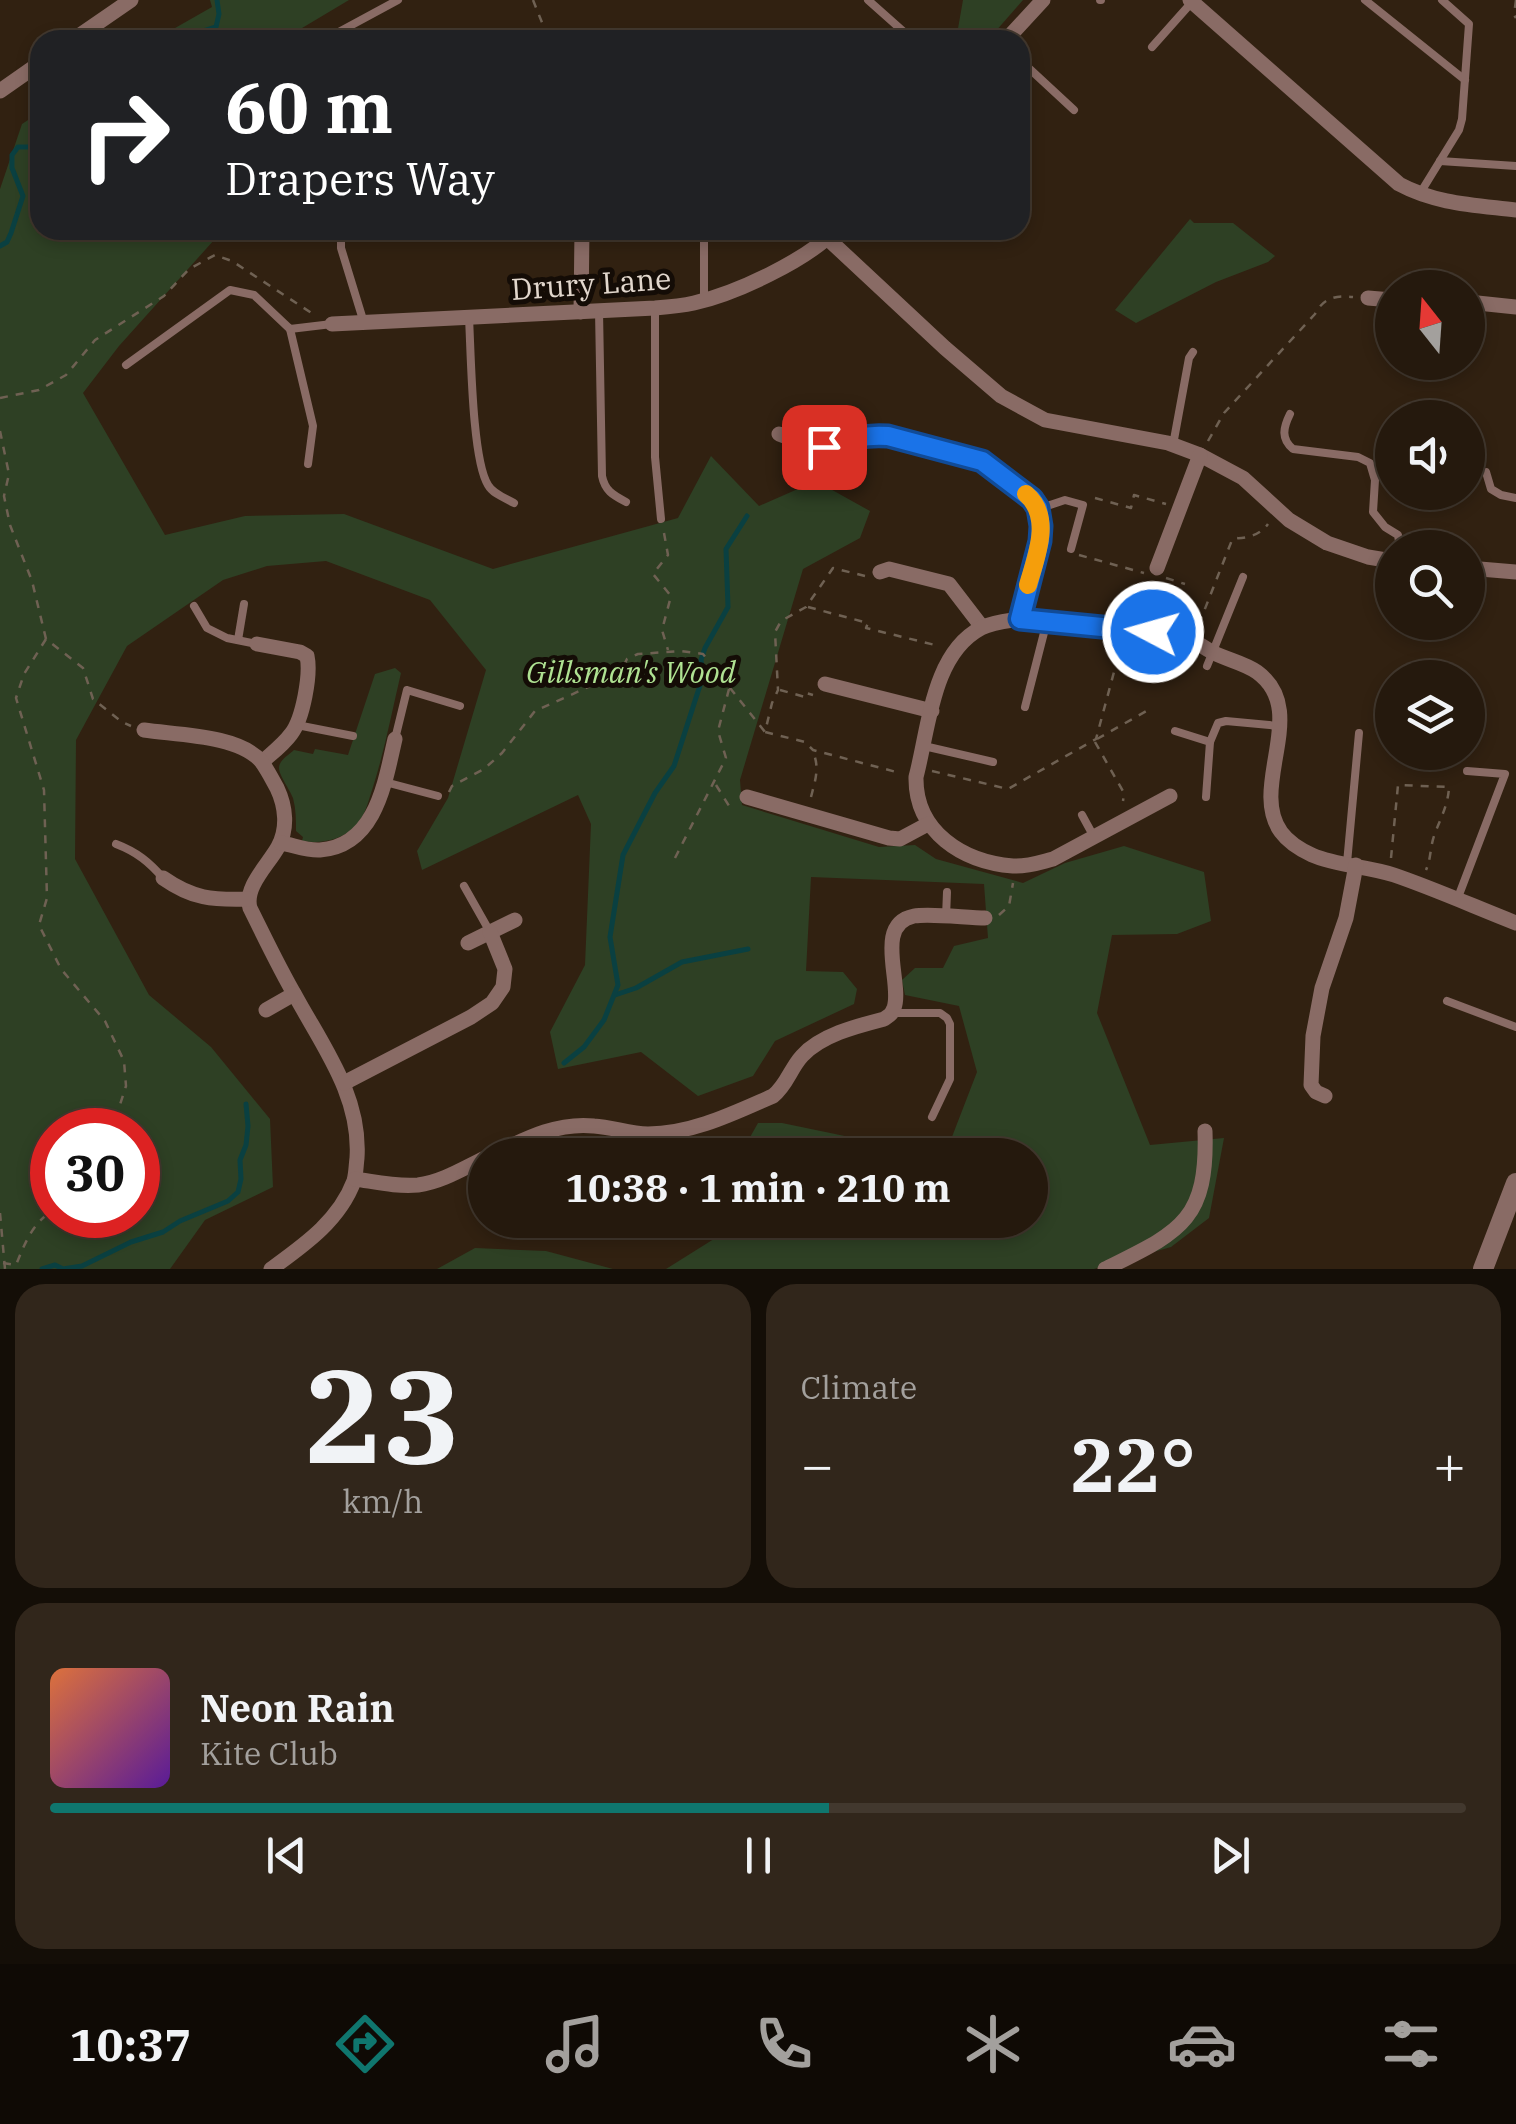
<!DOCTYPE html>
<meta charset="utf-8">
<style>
:root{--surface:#25190d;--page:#31261b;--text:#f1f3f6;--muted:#a3a09d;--line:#42382e;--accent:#0f766e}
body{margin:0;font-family:"IBM Plex Serif",serif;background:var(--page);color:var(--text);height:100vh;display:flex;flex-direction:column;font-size:38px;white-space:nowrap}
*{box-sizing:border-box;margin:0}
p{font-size:32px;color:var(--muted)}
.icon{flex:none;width:55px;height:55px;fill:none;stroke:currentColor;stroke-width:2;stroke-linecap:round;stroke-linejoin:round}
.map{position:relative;height:1269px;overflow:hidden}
.sheet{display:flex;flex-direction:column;gap:15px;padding:15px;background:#140e07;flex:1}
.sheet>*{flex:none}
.guide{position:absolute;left:30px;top:30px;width:1000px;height:210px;border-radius:30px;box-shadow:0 5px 15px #0003,0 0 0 2px var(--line);background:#202124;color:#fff;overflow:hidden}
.needle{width:65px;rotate:343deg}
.buttons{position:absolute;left:1375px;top:270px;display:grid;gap:20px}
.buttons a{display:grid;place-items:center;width:110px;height:110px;border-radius:50%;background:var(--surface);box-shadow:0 5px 15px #0003,0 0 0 2px var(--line);font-size:50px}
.speed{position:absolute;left:30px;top:1108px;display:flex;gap:20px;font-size:50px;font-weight:700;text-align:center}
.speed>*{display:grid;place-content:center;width:130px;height:130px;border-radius:50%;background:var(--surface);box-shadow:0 5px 15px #0003,0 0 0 2px var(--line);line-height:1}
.speed .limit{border:15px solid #d22;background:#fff;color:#111}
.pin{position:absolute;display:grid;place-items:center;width:85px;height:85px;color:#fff;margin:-42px;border-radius:20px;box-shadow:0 5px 15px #0006}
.me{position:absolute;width:110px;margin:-55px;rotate:276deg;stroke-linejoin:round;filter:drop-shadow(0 0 8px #0008)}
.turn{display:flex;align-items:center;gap:35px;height:210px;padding:0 30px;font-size:45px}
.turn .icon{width:130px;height:130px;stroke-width:2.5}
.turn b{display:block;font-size:70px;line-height:85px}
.big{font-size:75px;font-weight:700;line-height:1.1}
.sheet .card{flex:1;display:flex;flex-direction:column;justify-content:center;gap:15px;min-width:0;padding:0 35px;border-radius:30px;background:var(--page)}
.sheet .dial{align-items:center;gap:0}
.dial b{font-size:130px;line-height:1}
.song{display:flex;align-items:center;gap:30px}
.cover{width:120px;height:120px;border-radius:15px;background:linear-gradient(135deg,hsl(20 70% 55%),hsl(270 70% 35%))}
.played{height:10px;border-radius:5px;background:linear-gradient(90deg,var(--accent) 55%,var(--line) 55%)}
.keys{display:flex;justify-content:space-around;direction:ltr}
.heat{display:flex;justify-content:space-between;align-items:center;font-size:55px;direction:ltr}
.sheet .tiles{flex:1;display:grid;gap:15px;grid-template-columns:1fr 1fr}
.card:last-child{grid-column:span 2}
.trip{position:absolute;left:468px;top:1138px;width:580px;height:100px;border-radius:50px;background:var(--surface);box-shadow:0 5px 15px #0003,0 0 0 2px var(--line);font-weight:700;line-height:100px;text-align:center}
.menu{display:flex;height:160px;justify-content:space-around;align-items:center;background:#0f0a05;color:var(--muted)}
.menu .icon{width:70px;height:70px}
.menu .active{color:var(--accent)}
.menu b{font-size:45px;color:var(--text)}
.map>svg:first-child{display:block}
.green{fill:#2e4024;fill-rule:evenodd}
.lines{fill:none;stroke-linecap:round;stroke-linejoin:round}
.stream{stroke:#0a4041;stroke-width:5}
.path{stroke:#6f6153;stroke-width:2.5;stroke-dasharray:8 8;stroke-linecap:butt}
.service{stroke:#896b65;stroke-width:8}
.minor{stroke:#896b65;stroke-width:15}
.tertiary{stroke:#896b65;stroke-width:20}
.route-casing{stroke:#114b97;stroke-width:25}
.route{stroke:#1a73e8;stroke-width:18}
.slow{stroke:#f59e0b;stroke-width:18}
.labels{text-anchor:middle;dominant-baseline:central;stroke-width:10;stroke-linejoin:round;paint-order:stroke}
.street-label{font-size:30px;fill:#e2d7cd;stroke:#140c06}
.park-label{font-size:30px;font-style:italic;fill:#afe292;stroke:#140c06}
</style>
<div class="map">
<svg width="1516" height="1269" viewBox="0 0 1516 1269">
<rect width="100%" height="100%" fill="#312111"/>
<g class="green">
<path d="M210 0H349L282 40H154L212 7Z"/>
<path d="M963 0H1023L988 40H956Z"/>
<path d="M40 112V230H223L119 346 83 393 165 535 245 516 344 514 493 569 678 518 711 456 759 506 816 481 870 511 860 538 803 569 740 780 742 805 879 847 915 845 936 859 1023 883 1065 863 1124 846 1204 872 1211 921 1177 934 1112 935 1097 1013 1150 1145 1224 1138 1209 1218 1171 1247 1094 1269H666L725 1232 726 1220H1030V1155H945L977 1072 959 1006 905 995 902 980 915 968H943L954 946 988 938 984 884 811 877 806 971 843 972 857 989 854 1004 775 1041 753 1076 698 1096 641 1052 558 1069 550 1032 585 965 591 824 578 795 422 870 417 851 448 798 486 670 430 600 326 561 267 566 223 580 127 646 76 740 75 859 149 995 211 1047 270 1119 273 1187 205 1220 170 1269H0V189L22 124ZM52 1130H138V1215H52Z"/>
<path d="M1190 219 1194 223H1233L1275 256 1268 262 1216 282 1136 323 1115 310Z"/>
<path d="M395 668 401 673C392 711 385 749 373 787 369 799 366 813 358 823 344 840 323 844 302 841L303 837 296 831C296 820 296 809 293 798 290 790 279 775 279 768 279 760 289 755 294 750L313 754 315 749 348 755 375 674Z"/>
<path d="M758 1123H782L864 1140 872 1155H740Z"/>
<path d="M475 1248 546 1251 613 1269H437Z"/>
</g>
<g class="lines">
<g class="stream">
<path d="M187 40 191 35 216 27 219 14 217 0"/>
<path d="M0 246 7 242 11 233 23 196 12 168V155L18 147H29L36 142 40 132"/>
<path d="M615 995 636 988 682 962 748 949"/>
<path d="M564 1063 584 1047 604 1020 618 985 610 937 623 855 655 793 674 766 703 676 701 660 705 648 728 607 726 549 747 516"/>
<path d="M42 1269 55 1265 63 1269 82 1266 131 1242 163 1232 180 1221 228 1201 238 1192 241 1179 240 1160 246 1145 248 1126 246 1104"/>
</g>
<g class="path">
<path d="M533 0 549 40"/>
<path d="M1516 0 1514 15 1516 18"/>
<path d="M0 398 39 390 66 375 95 340 164 296 189 269 215 255 232 261 313 314"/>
<path d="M0 431 9 474 4 496 10 525 32 581 46 639 83 668 93 699 122 722 131 726"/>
<path d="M1208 441 1224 413 1315 314C1323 298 1336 295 1353 297"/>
<path d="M1095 498 1131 508 1134 495 1166 504"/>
<path d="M664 533 668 555 653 574 671 596 662 630 668 650"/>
<path d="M1079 555 1144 573"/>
<path d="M865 576 833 568 806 607 781 621 775 632 778 690 772 703 765 732 805 742 813 750 900 773"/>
<path d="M1166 578 1185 584"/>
<path d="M808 607 868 623 866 628 939 646"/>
<path d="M1199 624 1232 540 1235 538C1247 539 1261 534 1268 524"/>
<path d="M46 639 24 674 16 698 44 790 47 898 39 925 61 969 105 1021 124 1061 126 1086 117 1114 118 1130"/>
<path d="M780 690 805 697 806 693 813 695"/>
<path d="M1097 739 1150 709"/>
<path d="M1095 742 1124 793 1123 801"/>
<path d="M932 771 1008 789 1096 739 1121 646"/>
<path d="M716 785 731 809 734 807"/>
<path d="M449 792 452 786 484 769 502 753 535 711 595 684 611 683 619 675 627 659 638 654 681 651 703 654 765 732"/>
<path d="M811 797C815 781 820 768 813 752"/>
<path d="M675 858 726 758 718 731 729 689"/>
<path d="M1391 858 1398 785 1449 787C1448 806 1440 819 1434 836 1430 848 1431 859 1426 870"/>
<path d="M999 915 1009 906 1013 883"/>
<path d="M0 1213 5 1269"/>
<path d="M3 1263 16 1265C25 1243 32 1224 52 1211"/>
</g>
<g class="service">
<path d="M868 0 913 40"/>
<path d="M1100 0H1101"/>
<path d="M1365 0 1465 80"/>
<path d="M324 40 398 0"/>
<path d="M1152 47 1192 2"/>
<path d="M1020 60 1074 110"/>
<path d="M1440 161 1516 166"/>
<path d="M1419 195 1459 130 1462 119 1469 24 1442 0"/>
<path d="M341 230V248L364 323"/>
<path d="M704 230V300"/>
<path d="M655 309V457L661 519"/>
<path d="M599 311 602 476C605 491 613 495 626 502"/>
<path d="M469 318C471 352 472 460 488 485 493 494 505 498 514 503"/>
<path d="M290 329 313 426 308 464"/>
<path d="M126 365 230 290 254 295 290 329 332 324"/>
<path d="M1290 414C1283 428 1281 439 1293 449L1358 457 1370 463 1375 480 1373 512 1385 527 1398 535 1400 548"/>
<path d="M841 442 844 459"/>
<path d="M1173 445 1189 358 1193 352"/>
<path d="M1486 472 1491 489 1501 495 1516 498"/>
<path d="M1038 509 1065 500 1083 505 1071 549"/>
<path d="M194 606 207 628 227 638 257 644"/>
<path d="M238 640 244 604"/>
<path d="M1207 666 1243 577"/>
<path d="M1025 707 1047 621"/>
<path d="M297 725 353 736"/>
<path d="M1175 731 1210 742"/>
<path d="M395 739 407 690 460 706"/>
<path d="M924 746 993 762"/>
<path d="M385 782 438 796"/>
<path d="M1206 797 1210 742 1218 723 1226 721 1279 726"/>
<path d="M1082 815 1094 837"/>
<path d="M116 844C137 852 149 862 163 878"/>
<path d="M1347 863 1359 733"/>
<path d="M464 886 490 932"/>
<path d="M1457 900 1505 774 1467 771"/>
<path d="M946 917 947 892"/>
<path d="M1447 1001 1516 1027"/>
<path d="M892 1013H940L947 1018 950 1024V1079L932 1117"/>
</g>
<g class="minor">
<path d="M1190 0 1399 184C1436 204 1475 205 1516 210"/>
<path d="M73 40 131 0"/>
<path d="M1006 40 1043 0"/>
<path d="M0 91 40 63"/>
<path d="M827 238 945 348 1001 396 1045 420 1168 443 1200 455 1243 478 1289 520 1327 543 1368 557 1392 561"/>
<path d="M1368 298 1392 300"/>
<path d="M1468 302 1516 307"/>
<path d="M581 312 582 230"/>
<path d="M332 324 655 308C668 307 681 306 694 303 737 293 805 261 836 230"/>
<path d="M779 434 819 449 860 436H888L975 458 1032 499C1052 533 1029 584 1020 619"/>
<path d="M1157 568 1200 455"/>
<path d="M1468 568 1516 572"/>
<path d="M880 572 889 569 949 584 982 627"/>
<path d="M257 644 300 652 307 656C311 674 303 719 291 734 283 745 272 753 262 762"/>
<path d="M825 684 932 711"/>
<path d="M144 730C178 735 238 735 261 761 267 769 272 779 277 788 286 807 288 829 278 847 268 865 244 887 250 908 265 938 279 968 296 997 324 1048 361 1097 357 1158 356 1166 356 1174 354 1181 339 1221 304 1245 271 1269"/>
<path d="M1170 796 1053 859C1041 862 1027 867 1013 866 963 862 915 832 916 777 929 728 932 654 981 628 993 622 1007 621 1020 619L1181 636C1194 639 1202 647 1214 653 1228 660 1244 663 1257 672 1311 711 1248 786 1281 832 1289 843 1299 849 1312 855 1337 866 1367 866 1394 875 1435 889 1475 907 1516 923"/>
<path d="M747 797 889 838 900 839 928 824"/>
<path d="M281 843C293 845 308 851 320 850 376 846 385 782 395 739"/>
<path d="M163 878C193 899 212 900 248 899"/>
<path d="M468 943 515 920"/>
<path d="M266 1010 294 994"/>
<path d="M344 1083 471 1017 492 1003 503 987 505 969 490 932"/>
<path d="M1325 1096 1316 1092 1311 1085 1313 1036 1322 988 1346 918 1356 865"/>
<path d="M492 1155C525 1139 557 1122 594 1126 612 1127 630 1134 648 1134 692 1134 734 1113 773 1096 787 1085 790 1069 802 1056 821 1035 857 1026 884 1019 890 1015 891 1015 894 1008 903 984 873 924 914 916 930 913 968 918 985 918"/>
<path d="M355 1179C376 1182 397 1187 418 1185 442 1182 464 1168 485 1158"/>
<path d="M1105 1269C1179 1232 1208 1222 1205 1131"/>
</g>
<path class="tertiary" d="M1483 1269 1516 1183"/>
</g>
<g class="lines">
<g class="route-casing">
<path id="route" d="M824 447C846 440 864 434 888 436L982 461 1032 499 1038 508 1041 526 1040 541 1020 619 1153 632"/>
</g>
<use href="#route" class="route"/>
<path class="slow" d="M1026 494C1053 517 1036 557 1028 585"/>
</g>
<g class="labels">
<g class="street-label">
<text transform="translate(591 283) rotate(-4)">Drury Lane</text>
</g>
<g class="park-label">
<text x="631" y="671">Gillsman's Wood</text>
</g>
</g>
</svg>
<div class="buttons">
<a><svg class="needle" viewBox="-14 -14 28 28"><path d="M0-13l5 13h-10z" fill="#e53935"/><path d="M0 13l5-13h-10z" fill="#a3a09d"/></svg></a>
<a><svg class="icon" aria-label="sound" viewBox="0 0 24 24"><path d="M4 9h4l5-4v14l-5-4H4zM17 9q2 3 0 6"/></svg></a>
<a><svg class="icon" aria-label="search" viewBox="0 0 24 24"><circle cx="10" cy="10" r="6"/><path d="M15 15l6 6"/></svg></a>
<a><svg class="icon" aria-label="layers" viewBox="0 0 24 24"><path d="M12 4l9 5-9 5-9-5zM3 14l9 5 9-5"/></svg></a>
</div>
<div class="speed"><div class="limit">30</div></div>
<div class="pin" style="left:824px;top:447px;background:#d93025"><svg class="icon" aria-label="arrive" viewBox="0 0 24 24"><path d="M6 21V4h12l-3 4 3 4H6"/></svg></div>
<svg class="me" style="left:1153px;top:632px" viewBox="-20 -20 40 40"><circle r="17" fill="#1a73e8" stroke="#fff" stroke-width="3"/><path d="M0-11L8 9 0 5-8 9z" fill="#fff"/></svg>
<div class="trip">10:38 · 1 min · 210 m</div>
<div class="guide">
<div class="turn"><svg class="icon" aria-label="right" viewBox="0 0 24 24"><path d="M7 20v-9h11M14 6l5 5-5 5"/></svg><div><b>60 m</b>Drapers Way</div></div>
</div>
</div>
<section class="sheet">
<div class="tiles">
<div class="card dial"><b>23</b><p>km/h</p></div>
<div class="card"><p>Climate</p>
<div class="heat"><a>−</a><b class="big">22°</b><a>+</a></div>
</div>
<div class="card">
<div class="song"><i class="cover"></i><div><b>Neon Rain</b><p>Kite Club</p></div></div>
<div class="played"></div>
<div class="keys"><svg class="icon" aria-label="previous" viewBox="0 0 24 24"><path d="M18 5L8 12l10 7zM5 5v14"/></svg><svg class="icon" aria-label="pause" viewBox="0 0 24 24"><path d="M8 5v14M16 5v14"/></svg><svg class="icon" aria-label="next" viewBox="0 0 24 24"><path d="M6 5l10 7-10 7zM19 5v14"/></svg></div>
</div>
</div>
</section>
<nav class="menu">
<b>10:37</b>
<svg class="icon active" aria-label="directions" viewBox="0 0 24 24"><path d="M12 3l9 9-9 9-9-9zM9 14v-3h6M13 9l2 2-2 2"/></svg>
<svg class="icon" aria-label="music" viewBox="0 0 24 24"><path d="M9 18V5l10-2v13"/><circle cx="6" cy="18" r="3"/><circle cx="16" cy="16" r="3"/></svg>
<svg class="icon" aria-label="phone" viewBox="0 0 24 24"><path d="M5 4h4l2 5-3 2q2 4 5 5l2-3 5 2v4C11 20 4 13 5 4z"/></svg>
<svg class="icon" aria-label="climate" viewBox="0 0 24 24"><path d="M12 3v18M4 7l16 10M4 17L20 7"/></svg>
<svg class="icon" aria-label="car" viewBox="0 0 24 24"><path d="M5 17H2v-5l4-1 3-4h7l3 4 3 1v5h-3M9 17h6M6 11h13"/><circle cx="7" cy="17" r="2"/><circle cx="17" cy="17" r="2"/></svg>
<svg class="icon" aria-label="filters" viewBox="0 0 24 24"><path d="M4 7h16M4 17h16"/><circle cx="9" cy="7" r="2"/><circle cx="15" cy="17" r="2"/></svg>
</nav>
